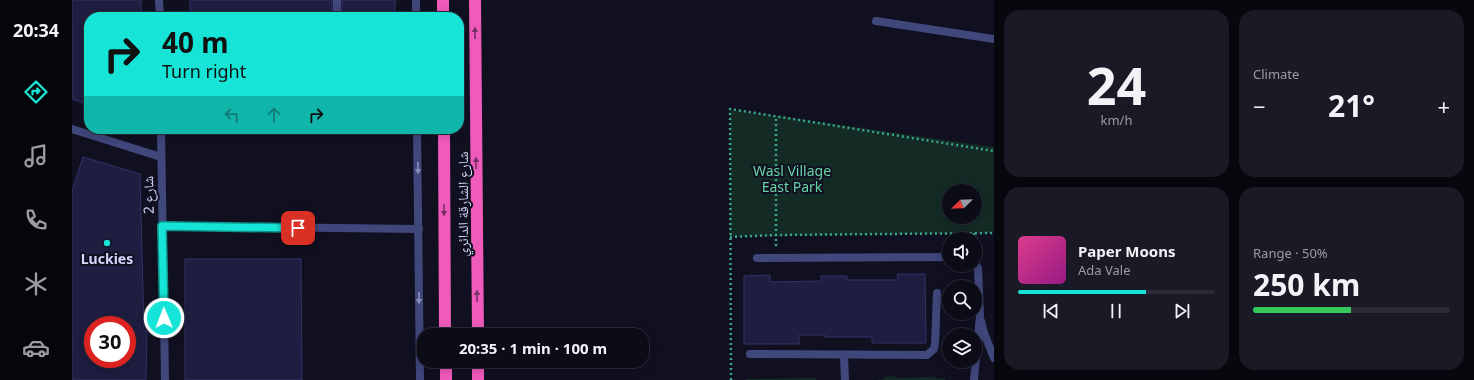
<!DOCTYPE html>
<meta charset="utf-8">
<style>
:root{--surface:#0c0c19;--page:#1a1a26;--text:#f1f3f6;--muted:#9a9ba2;--line:#2c2c38;--accent:#16e4d6}
body{margin:0;font-family:"Noto Sans","Noto Naskh Arabic",sans-serif;background:var(--page);color:var(--text);height:100vh;display:flex;flex-direction:column;font-size:15px;white-space:nowrap}
*{box-sizing:border-box;margin:0}
p{font-size:13px;color:var(--muted)}
.icon{flex:none;width:22px;height:22px;fill:none;stroke:currentColor;stroke-width:2;stroke-linecap:round;stroke-linejoin:round}
.map{position:relative;flex:1;overflow:hidden}
.side{display:flex;flex-direction:column;gap:10px;padding:10px;background:#07070e;width:480px}
.side>*{flex:none}
.guide{position:absolute;left:12px;top:12px;width:380px;height:122px;border-radius:16px;box-shadow:0 2px 10px #0003,0 0 0 1px var(--line);background:#16e4d6;color:#111;overflow:hidden}
.needle{width:26px;rotate:247deg}
.tools{position:absolute;left:870px;top:184px;display:grid;gap:8px}
.tools a{display:grid;place-items:center;width:40px;height:40px;border-radius:50%;background:var(--surface);box-shadow:0 2px 10px #0003,0 0 0 1px var(--line);font-size:20px}
.speed{position:absolute;left:12px;top:316px;display:flex;gap:8px;font-size:20px;font-weight:700;text-align:center}
.speed>*{display:grid;place-content:center;width:52px;height:52px;border-radius:50%;background:var(--surface);box-shadow:0 2px 10px #0003,0 0 0 1px var(--line);line-height:1}
.speed .limit{border:6px solid #d22;background:#fff;color:#111}
.pin{position:absolute;display:grid;place-items:center;width:34px;height:34px;color:#fff;margin:-17px;border-radius:8px;box-shadow:0 2px 6px #0006}
.me{position:absolute;width:44px;margin:-22px;rotate:359deg;stroke-linejoin:round;filter:drop-shadow(0 0 3px #0008)}
.turn{display:flex;align-items:center;gap:14px;height:84px;padding:0 12px;font-size:18px}
.turn .icon{width:52px;height:52px;stroke-width:2.5}
.turn b{display:block;font-size:28px;line-height:34px}
.lanes{display:flex;align-items:center;height:38px;padding:0 12px;background:#0003;justify-content:center;gap:20px;direction:ltr}
.lanes .off{opacity:.35}
.big{font-size:30px;font-weight:700;line-height:1.1}
.side .widget{flex:1;display:flex;flex-direction:column;justify-content:center;gap:6px;min-width:0;padding:0 14px;border-radius:16px;background:var(--page)}
.side .dial{align-items:center;gap:0}
.dial b{font-size:52px;line-height:1}
.song{display:flex;align-items:center;gap:12px}
.cover{width:48px;height:48px;border-radius:6px;background:linear-gradient(135deg,hsl(330 70% 55%),hsl(310 70% 35%))}
.played{height:4px;border-radius:2px;background:linear-gradient(90deg,var(--accent) 65%,var(--line) 65%)}
.keys{display:flex;justify-content:space-around;direction:ltr}
.heat{display:flex;justify-content:space-between;align-items:center;font-size:22px;direction:ltr}
.charge{height:6px;border-radius:3px;background:linear-gradient(90deg,#34c759 50%,var(--line) 0)}
.side .tiles{flex:1;display:grid;gap:10px;grid-template-columns:repeat(2,1fr)}
.trip{position:absolute;left:345px;top:328px;width:232px;height:40px;border-radius:16px;background:var(--surface);box-shadow:0 2px 10px #0003,0 0 0 1px var(--line);font-weight:700;line-height:40px;text-align:center}
main{display:flex;flex:1;min-height:0}
.dock{display:flex;flex-direction:column;width:72px;justify-content:space-around;align-items:center;background:#05050a;color:var(--muted)}
.dock .icon{width:28px;height:28px}
.dock .current{color:var(--accent)}
.dock b{font-size:18px;color:var(--text)}
.map>svg:first-child{display:block}
.green{fill:#132a25;fill-rule:evenodd}
.building{fill:#1f1d40;stroke:#33326a;fill-rule:evenodd}
.lines{fill:none;stroke-linecap:round;stroke-linejoin:round}
.path{stroke:#3aa88f;stroke-width:2.5;stroke-dasharray:2 3;stroke-linecap:butt}
.service{stroke:#3f477b;stroke-width:8}
.minor{stroke:#3f477b;stroke-width:8}
.tertiary{stroke:#3f477b;stroke-width:8}
.motorway{stroke:#ef5abb;stroke-width:12}
.oneway{fill:#743166}
.oneway2{fill:#8a8ebb}
.route-casing{stroke:#0e948b;stroke-width:10}
.route{stroke:#16e4d6;stroke-width:7}
.poi-dot{fill:#16e4d6;stroke:#101021;stroke-width:1.5}
.labels{text-anchor:middle;dominant-baseline:central;stroke-width:4;stroke-linejoin:round;paint-order:stroke}
.park-label{font-size:14px;fill:#67d4a6;stroke:#101021}
.street-label{font-size:14px;fill:#d4d6fb;stroke:#101021}
.poi-label{font-size:14px;font-weight:bold;fill:#d4d6fb;stroke:#101021}
</style>
<main>
<nav class="dock">
<b>20:34</b>
<svg class="icon current" aria-label="directions" viewBox="0 0 24 24"><path d="M12 3l9 9-9 9-9-9zM9 14v-3h6M13 9l2 2-2 2"/></svg>
<svg class="icon" aria-label="music" viewBox="0 0 24 24"><path d="M9 18V5l10-2v13"/><circle cx="6" cy="18" r="3"/><circle cx="16" cy="16" r="3"/></svg>
<svg class="icon" aria-label="phone" viewBox="0 0 24 24"><path d="M5 4h4l2 5-3 2q2 4 5 5l2-3 5 2v4C11 20 4 13 5 4z"/></svg>
<svg class="icon" aria-label="climate" viewBox="0 0 24 24"><path d="M12 3v18M4 7l16 10M4 17L20 7"/></svg>
<svg class="icon" aria-label="car" viewBox="0 0 24 24"><path d="M5 17H2v-5l4-1 3-4h7l3 4 3 1v5h-3M9 17h6M6 11h13"/><circle cx="7" cy="17" r="2"/><circle cx="17" cy="17" r="2"/></svg>
</nav>
<div class="map">
<svg width="922" height="380" viewBox="0 0 922 380">
<rect width="100%" height="100%" fill="#101021"/>
<g class="green">
<path d="M658 109 922 147V233L658 237ZM877 191H903V217H877Z"/>
<path d="M824 376V378L863 377V379L873 378V380H804L812 379V377Z"/>
<path d="M744 378V380H674V379Z"/>
</g>
<g class="building">
<path d="M0 0H69V17H17V105L0 99Z"/>
<rect x="118" y="0" width="142" height="17"/>
<rect x="270" y="0" width="53" height="17"/>
<path d="M11 157 68 174 72 330 75 331 74 380H0V191ZM21 325H55V359H21Z"/>
<path d="M113 259H229L230 380H113Z"/>
<path d="M825 274H853L854 343H800V337H753V335H727V344H672V276L698 275V282L749 281V276H775V280H826Z"/>
</g>
<g class="lines">
<g class="path">
<path d="M902 233V239"/>
<path d="M658 237 704 235 922 233"/>
<path d="M704 246V117"/>
<path d="M659 380 658 109 922 151"/>
</g>
<g class="service">
<path d="M265 0V17"/>
<path d="M804 21 922 39"/>
<path d="M0 129 89 157"/>
<path d="M90 226 347 229"/>
<path d="M772 355 773 380"/>
</g>
<g class="minor">
<path d="M87 0 88 17"/>
<path d="M89 129 93 380"/>
<path d="M685 258 877 257"/>
<path d="M909 321 912 333 922 358"/>
<path d="M678 354 855 355 862 349 863 344 865 293"/>
<path d="M902 380 908 315 906 269 903 261"/>
</g>
<g class="tertiary">
<path d="M344 0V17"/>
<path d="M345 129 348 380"/>
</g>
<g class="motorway">
<path d="M371 0V17"/>
<path d="M403 0 406 335"/>
<path d="M372 129 373 335"/>
<path d="M374 361V380"/>
<path d="M406 361V380"/>
</g>
</g>
<defs><path id="oneway-solid" d="M-6-.8H1V-3.2L6.5 0L1 3.2V.8H-6Z"/></defs>
<g class="oneway">
<use href="#oneway-solid" transform="translate(403 33) rotate(-90)"/>
<use href="#oneway-solid" transform="translate(404 163) rotate(-90)"/>
<use href="#oneway-solid" transform="translate(372 210) rotate(90)"/>
<use href="#oneway-solid" transform="translate(405 296) rotate(-90)"/>
</g>
<g class="oneway2">
<use href="#oneway-solid" transform="translate(346 168) rotate(89)"/>
<use href="#oneway-solid" transform="translate(347 298) rotate(90)"/>
</g>
<g class="lines">
<g class="route-casing">
<path id="route" d="M92 318 90 226 226 228"/>
</g>
<use href="#route" class="route"/>
</g>
<circle class="poi-dot" cx="35" cy="243" r="4"/>
<g class="labels">
<g class="park-label">
<text x="720" y="170">Wasl Village<tspan x="720" dy="16">East Park</tspan></text>
</g>
<g class="street-label">
<text transform="translate(76 195) rotate(-91)">شارع 2</text>
<text transform="translate(390 204) rotate(-90)">شارع الشارقة الدائري</text>
</g>
<g class="poi-label">
<text x="35" y="258">Luckies</text>
</g>
</g>
</svg>
<div class="tools">
<a><svg class="needle" viewBox="-14 -14 28 28"><path d="M0-13l5 13h-10z" fill="#e53935"/><path d="M0 13l5-13h-10z" fill="#9a9ba2"/></svg></a>
<a><svg class="icon" aria-label="sound" viewBox="0 0 24 24"><path d="M4 9h4l5-4v14l-5-4H4zM17 9q2 3 0 6"/></svg></a>
<a><svg class="icon" aria-label="search" viewBox="0 0 24 24"><circle cx="10" cy="10" r="6"/><path d="M15 15l6 6"/></svg></a>
<a><svg class="icon" aria-label="layers" viewBox="0 0 24 24"><path d="M12 4l9 5-9 5-9-5zM3 14l9 5 9-5"/></svg></a>
</div>
<div class="speed"><div class="limit">30</div></div>
<div class="pin" style="left:226px;top:228px;background:#d93025"><svg class="icon" aria-label="arrive" viewBox="0 0 24 24"><path d="M6 21V4h12l-3 4 3 4H6"/></svg></div>
<svg class="me" style="left:92px;top:318px" viewBox="-20 -20 40 40"><circle r="17" fill="#16e4d6" stroke="#fff" stroke-width="3"/><path d="M0-11L8 9 0 5-8 9z" fill="#fff"/></svg>
<div class="trip">20:35 · 1 min · 100 m</div>
<div class="guide">
<div class="turn"><svg class="icon" aria-label="right" viewBox="0 0 24 24"><path d="M7 20v-9h11M14 6l5 5-5 5"/></svg><div><b>40 m</b>Turn right</div></div>
<div class="lanes"><svg class="icon off" aria-label="left" viewBox="0 0 24 24"><path d="M17 20v-9H6M10 6l-5 5 5 5"/></svg><svg class="icon off" aria-label="ahead" viewBox="0 0 24 24"><path d="M12 20V5M6 11l6-6 6 6"/></svg><svg class="icon" aria-label="right" viewBox="0 0 24 24"><path d="M7 20v-9h11M14 6l5 5-5 5"/></svg></div>
</div>
</div>
<section class="side">
<div class="tiles">
<div class="widget dial"><b>24</b><p>km/h</p></div>
<div class="widget"><p>Climate</p>
<div class="heat"><a>−</a><b class="big">21°</b><a>+</a></div>
</div>
<div class="widget">
<div class="song"><i class="cover"></i><div><b>Paper Moons</b><p>Ada Vale</p></div></div>
<div class="played"></div>
<div class="keys"><svg class="icon" aria-label="previous" viewBox="0 0 24 24"><path d="M18 5L8 12l10 7zM5 5v14"/></svg><svg class="icon" aria-label="pause" viewBox="0 0 24 24"><path d="M8 5v14M16 5v14"/></svg><svg class="icon" aria-label="next" viewBox="0 0 24 24"><path d="M6 5l10 7-10 7zM19 5v14"/></svg></div>
</div>
<div class="widget"><p>Range · 50%</p><b class="big">250 km</b><div class="charge"></div></div>
</div>
</section>
</main>
